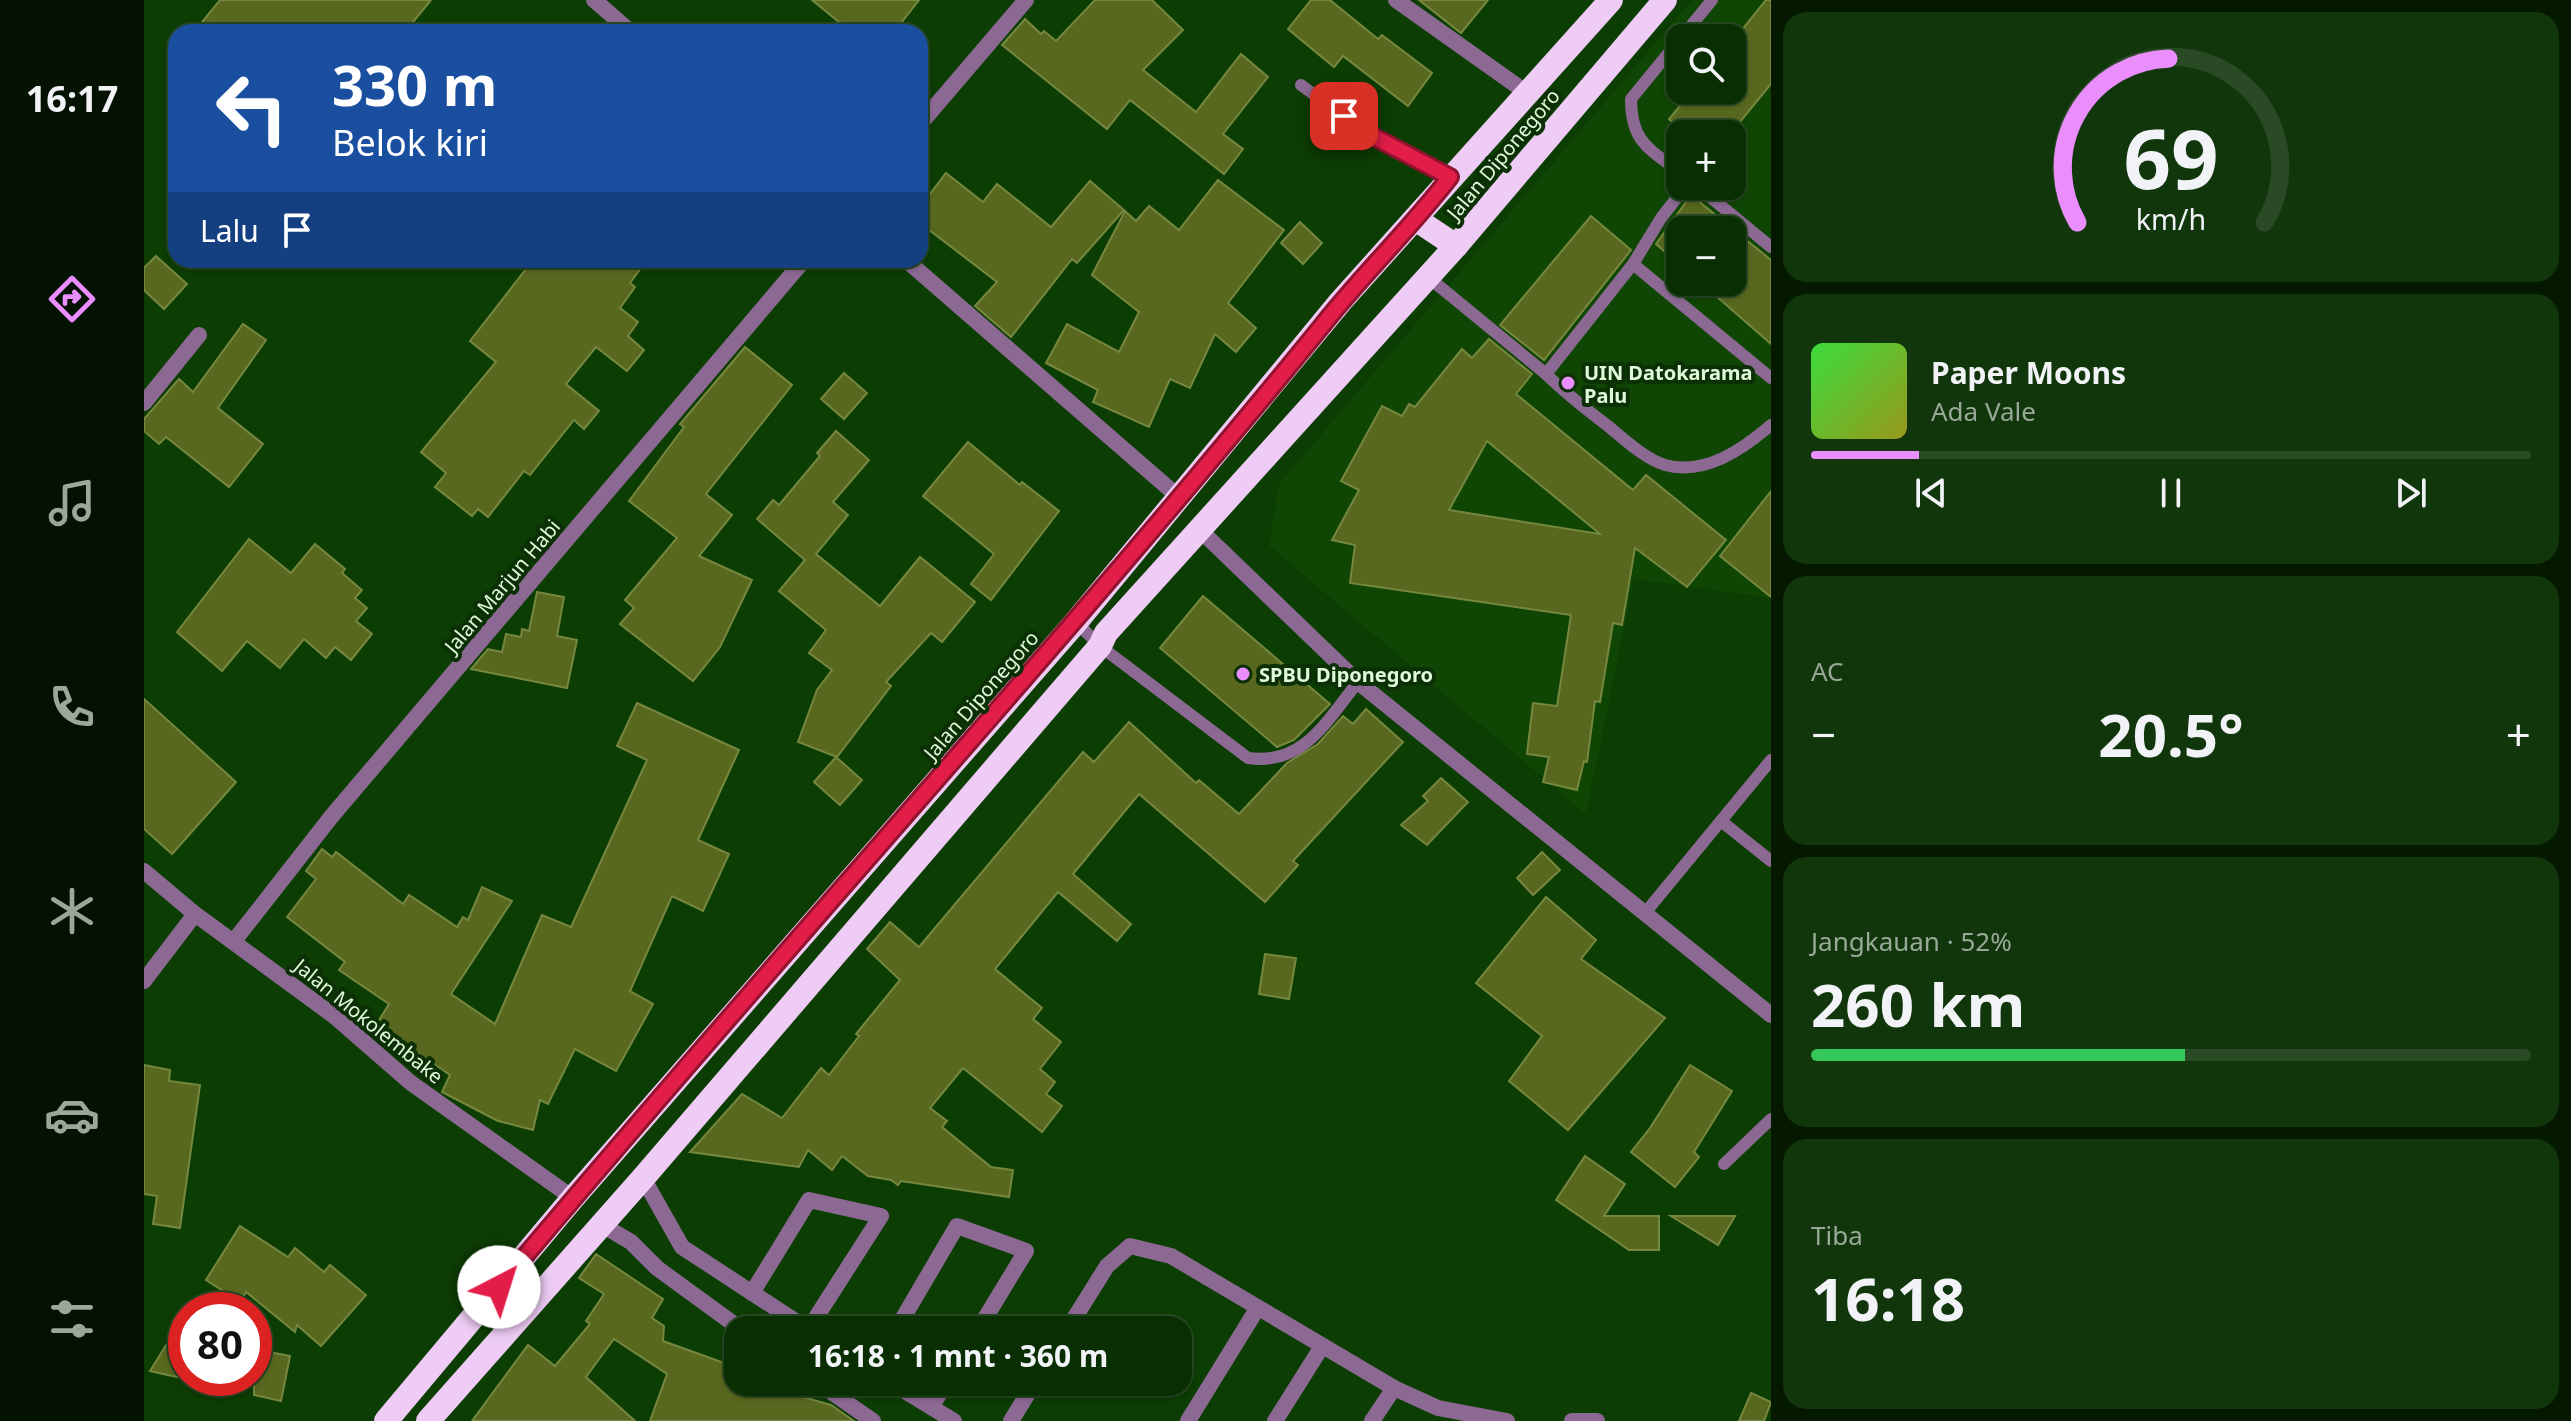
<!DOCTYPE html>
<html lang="id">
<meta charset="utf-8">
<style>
:root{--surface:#092e02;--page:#12360c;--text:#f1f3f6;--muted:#99a899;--line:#294a24;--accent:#ea8dfd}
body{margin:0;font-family:"Noto Sans",sans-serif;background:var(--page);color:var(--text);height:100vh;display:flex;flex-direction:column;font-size:30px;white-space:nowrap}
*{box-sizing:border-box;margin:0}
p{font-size:26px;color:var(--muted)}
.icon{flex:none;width:44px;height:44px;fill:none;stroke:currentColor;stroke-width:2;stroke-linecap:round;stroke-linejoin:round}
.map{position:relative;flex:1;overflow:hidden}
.panel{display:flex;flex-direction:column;gap:12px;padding:12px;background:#051901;width:800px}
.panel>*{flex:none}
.guide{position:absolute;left:24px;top:24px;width:760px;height:244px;border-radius:24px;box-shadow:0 2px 6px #0004,0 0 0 2px var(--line);background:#1a4fa0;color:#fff;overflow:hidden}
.buttons{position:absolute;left:1522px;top:24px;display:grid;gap:16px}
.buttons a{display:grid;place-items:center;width:80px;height:80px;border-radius:16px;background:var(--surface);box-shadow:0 2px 6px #0004,0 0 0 2px var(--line);font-size:40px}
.speed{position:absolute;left:24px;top:1292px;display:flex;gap:16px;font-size:40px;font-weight:700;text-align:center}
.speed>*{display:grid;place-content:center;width:104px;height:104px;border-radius:50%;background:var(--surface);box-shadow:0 2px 6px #0004,0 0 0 2px var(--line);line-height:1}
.speed .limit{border:12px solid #d22;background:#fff;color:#111}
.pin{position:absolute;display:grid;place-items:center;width:68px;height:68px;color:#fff;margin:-34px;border-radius:16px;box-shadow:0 4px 12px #0006}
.me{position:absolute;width:88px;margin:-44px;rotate:40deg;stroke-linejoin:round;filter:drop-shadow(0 0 6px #0008)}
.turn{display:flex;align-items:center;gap:28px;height:168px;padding:0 32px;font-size:36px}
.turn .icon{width:104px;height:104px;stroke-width:2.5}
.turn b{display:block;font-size:56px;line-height:68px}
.then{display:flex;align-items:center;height:76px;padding:0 32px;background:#0003;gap:16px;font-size:30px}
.big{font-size:60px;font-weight:700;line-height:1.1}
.panel .card{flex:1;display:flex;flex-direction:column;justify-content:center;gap:12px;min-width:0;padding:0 28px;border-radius:24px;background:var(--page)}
.panel .dial{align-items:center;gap:0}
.dial svg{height:208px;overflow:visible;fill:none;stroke:var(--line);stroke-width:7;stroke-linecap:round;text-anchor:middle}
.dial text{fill:var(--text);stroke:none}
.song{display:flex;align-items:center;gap:24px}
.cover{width:96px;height:96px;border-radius:12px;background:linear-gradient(135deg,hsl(120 70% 55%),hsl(60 70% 35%))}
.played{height:8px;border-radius:4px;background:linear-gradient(90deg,var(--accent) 15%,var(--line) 15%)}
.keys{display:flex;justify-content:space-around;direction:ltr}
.heat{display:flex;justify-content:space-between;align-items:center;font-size:44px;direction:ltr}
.charge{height:12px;border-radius:6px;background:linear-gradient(90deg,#34c759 52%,var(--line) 0)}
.trip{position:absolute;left:580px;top:1316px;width:468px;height:80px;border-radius:24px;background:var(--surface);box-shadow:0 2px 6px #0004,0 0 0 2px var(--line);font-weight:700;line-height:80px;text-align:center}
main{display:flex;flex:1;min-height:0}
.tab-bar{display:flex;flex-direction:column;width:144px;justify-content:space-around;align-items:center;background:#041201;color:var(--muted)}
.tab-bar .icon{width:56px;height:56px}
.tab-bar .current{color:var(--accent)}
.tab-bar b{font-size:36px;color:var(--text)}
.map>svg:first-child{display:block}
.built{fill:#0f4603;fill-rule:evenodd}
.building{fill:#58681e;stroke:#76873f;stroke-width:2;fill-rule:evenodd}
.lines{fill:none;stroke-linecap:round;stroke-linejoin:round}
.lane{stroke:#8c6993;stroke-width:12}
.street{stroke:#8c6993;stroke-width:16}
.highway{stroke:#eeccf5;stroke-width:24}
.route-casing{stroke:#92132f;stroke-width:20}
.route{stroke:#e11d48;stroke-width:14}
.poi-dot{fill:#ea8dfd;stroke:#0c3006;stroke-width:3}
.labels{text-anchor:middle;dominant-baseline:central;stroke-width:8;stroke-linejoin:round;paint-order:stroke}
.street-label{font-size:20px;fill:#dff9da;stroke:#0c3006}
.poi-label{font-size:20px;font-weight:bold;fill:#dff9da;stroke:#0c3006;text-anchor:start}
</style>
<main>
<nav class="tab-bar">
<b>16:17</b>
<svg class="icon current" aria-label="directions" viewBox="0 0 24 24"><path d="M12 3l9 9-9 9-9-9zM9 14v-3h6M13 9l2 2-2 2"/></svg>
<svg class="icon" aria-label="music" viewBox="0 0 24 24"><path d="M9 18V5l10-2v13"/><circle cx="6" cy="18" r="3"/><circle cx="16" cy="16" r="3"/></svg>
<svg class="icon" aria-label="phone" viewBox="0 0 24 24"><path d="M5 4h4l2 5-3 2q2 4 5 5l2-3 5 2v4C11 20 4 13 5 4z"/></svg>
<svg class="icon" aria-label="climate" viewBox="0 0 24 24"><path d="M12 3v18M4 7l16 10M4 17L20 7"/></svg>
<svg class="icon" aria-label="car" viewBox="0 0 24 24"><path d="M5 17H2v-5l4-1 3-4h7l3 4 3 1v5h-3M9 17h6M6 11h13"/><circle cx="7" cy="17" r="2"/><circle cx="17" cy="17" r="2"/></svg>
<svg class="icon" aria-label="filters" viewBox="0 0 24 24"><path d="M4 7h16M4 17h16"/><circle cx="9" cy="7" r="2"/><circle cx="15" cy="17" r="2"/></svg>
</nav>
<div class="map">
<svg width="1627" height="1421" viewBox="0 0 1627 1421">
<rect width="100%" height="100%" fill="#0c3d03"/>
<path class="built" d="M1548 0H1627V598L1490 579 1442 814 1125 546 1135 484ZM1536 38H1588V90H1536ZM1536 134H1588V186H1536ZM1536 230H1588V282H1536Z"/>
<g class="building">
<path d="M76 0H287L261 32H50Z"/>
<path d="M668 0H775L750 32H707Z"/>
<path d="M951 0H1008L1039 30 999 70 1052 112 1097 54 1124 77 1079 134 1099 149 1080 174 986 100 963 129 858 45 881 19 897 34 900 31 912 41Z"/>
<path d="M1167 0H1186L1234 39 1238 35 1288 73 1264 106 1199 56 1190 67 1144 29Z"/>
<path d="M1275 0H1344L1317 33Z"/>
<path d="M1622 0H1627V84L1586 134H1543L1525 119 1549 90H1588V42Z"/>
<path d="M802 173 839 202 853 184 907 227 946 181 980 210 933 263 928 259 867 337 831 306 853 282 776 223V207Z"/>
<path d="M1074 180 1140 230 1084 303 1112 328 1092 352 1071 334 1046 388 1026 379 1005 427 949 402 954 390 902 363 923 324 975 352 995 312 948 275 981 211 992 221 1005 206 1035 230Z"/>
<path d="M1547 195 1627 260V344L1556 282H1588V230H1536V265L1512 244Z"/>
<path d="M1447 216 1487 250 1400 360 1356 325Z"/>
<path d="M1156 222 1178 243 1159 264 1137 243Z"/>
<path d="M12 256 43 284 20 309 0 290V268Z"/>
<path d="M389 260H503L486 283 491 287 476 308 494 322 484 336 500 350 483 371 452 347 422 384 455 411 440 429 430 420 386 475 380 471 344 517 334 509 328 516 291 487 302 473 277 452 352 362 326 341Z"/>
<path d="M99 324 122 340 74 408 119 444 85 487 22 437 15 444 0 431V419L35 379 49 392Z"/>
<path d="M1345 339 1388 374 1372 394 1489 490 1502 475 1582 540 1543 587 1491 548 1478 625 1469 623 1456 702 1451 701 1443 762 1440 761 1433 790 1399 782 1405 757 1383 754 1389 703 1413 706 1427 615 1206 583 1211 545 1188 540 1215 490 1197 481 1238 406 1258 416 1265 404 1271 407 1318 349 1328 358ZM1343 441 1456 534 1305 510Z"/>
<path d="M601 347 648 385 562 494 588 515 555 556 608 580 576 647 549 681 476 624 490 608 481 600 533 538 485 501 540 427 536 424Z"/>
<path d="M700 373 723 393 700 419 677 399Z"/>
<path d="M692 431 725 460 689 502 704 515 672 554 736 606 776 557 831 602 798 642 787 633 742 682 747 686 693 757 654 742 673 690 688 670 665 653 682 630 635 591 661 560 613 519 629 500 635 505 676 456 673 453Z"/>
<path d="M824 442 876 485 878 482 915 511 847 600 827 584 850 554 779 496Z"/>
<path d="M1627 491V597L1576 556Z"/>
<path d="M105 539 147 573 171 544 201 569 198 573 218 590 211 598 223 608 212 621 228 634 207 660 191 647 182 658 160 639 136 668 103 641 78 671 33 632Z"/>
<path d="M393 592 420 597 413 636 433 640 423 688 327 669 344 649 358 652 362 634 377 637 378 629 385 631Z"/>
<path d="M1059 596 1186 704 1150 740 1133 747 1016 648Z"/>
<path d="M0 699 92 782 28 854 0 829Z"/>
<path d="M493 703 595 750 554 840 585 854 559 911 528 896 486 991 509 1004 472 1071 431 1049 404 1104 396 1100 389 1130 354 1121 298 1092 306 1075 232 1025 245 1004 195 970 201 962 143 917 172 879 162 871 178 849 188 857 192 852 259 904 265 895 313 927 319 917 324 920 338 887 368 901 307 994 351 1024 398 915 427 927 503 760 473 746Z"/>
<path d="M1222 709 1259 742 1149 861 1154 865 1121 902 995 794 929 874 987 924 973 941 914 892 851 969 898 1008 889 1019 917 1042 896 1069 911 1082 902 1094 918 1106 898 1132 819 1068 786 1108 803 1121 798 1127 847 1167 869 1170 865 1197 757 1181 754 1185 747 1180 724 1176 698 1156 688 1170 664 1150 655 1167 546 1152 598 1094 638 1118 677 1068 685 1075 715 1036 712 1034 756 980 723 949 746 922 775 947 939 752 950 762 985 722 1052 783 1055 780 1095 814 1143 763 1174 744 1199 716 1209 724Z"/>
<path d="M692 757 718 780 696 805 670 782Z"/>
<path d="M1297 778 1324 802 1283 845 1257 825 1284 801 1279 796Z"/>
<path d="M1398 852 1416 870 1389 895 1373 878Z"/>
<path d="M1402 897 1452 940 1437 959 1521 1018 1424 1130 1365 1081 1398 1036 1332 983Z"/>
<path d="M1121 954 1152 958 1145 999 1115 994Z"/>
<path d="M0 1065 26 1070 25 1081 56 1085 36 1228 9 1224 13 1196 0 1194Z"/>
<path d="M1546 1065 1588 1091 1550 1152 1555 1157 1531 1187 1487 1152 1506 1128Z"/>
<path d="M1441 1156 1481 1184 1460 1216H1515V1250H1485L1412 1200Z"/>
<path d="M1527 1216H1591L1574 1245Z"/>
<path d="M96 1226 144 1257 151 1248 180 1272 186 1265 222 1295 177 1346 153 1325 151 1332 102 1292 96 1302 62 1280Z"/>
<path d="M452 1254 519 1299 508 1318 520 1326 519 1341 594 1368V1382H606L687 1405 710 1421H506L523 1374 470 1339 442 1377 491 1421H328L384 1345 411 1366 446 1324 442 1321 460 1294 435 1278Z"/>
<path d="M42 1313V1379L6 1371Z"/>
<path d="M110 1349 146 1356 137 1401 110 1395Z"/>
<path d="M1607 1393 1627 1402 1620 1421H1595Z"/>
</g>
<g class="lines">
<g class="lane">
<path d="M1537 38 1568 0"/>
<path d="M1536 39 1487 99C1487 142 1505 149 1536 172"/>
<path d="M1157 85 1221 132 1306 177"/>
<path d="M1542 186 1517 218 1489 264 1402 374C1421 393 1443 410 1464 426 1480 439 1501 459 1521 465 1561 476 1599 449 1627 425"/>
<path d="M1553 186 1627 247"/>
<path d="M1489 264 1627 378"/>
<path d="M1284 277 1402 374"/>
<path d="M932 622 956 646 1104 758C1160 766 1183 720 1214 682"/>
<path d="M1577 821 1627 861"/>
<path d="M1501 913 1627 760"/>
<path d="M1580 1164 1627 1119"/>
</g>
<g class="street">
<path d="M450 0 487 32"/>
<path d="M1252 0 1383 93"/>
<path d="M776 124 882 0"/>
<path d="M762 260 1037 499"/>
<path d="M0 403 55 335"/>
<path d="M1057 531 1214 682 1627 1015"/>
<path d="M0 871 51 914 190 1016 267 1083 429 1198"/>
<path d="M90 941 187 817 660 260"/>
<path d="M0 981 51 914"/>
<path d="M499 1178 538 1247 665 1330"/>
<path d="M458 1225 487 1242 513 1268 598 1330"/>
<path d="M608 1293 665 1200 737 1216 664 1330"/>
<path d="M752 1330 813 1226 882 1251 834 1330"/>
<path d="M923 1330 963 1266 986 1246 1027 1256 1250 1388 1294 1408 1363 1421"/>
<path d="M673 1382 729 1421"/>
<path d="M746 1382 810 1421"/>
<path d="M787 1407 803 1382"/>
<path d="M867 1421 891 1382"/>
<path d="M1044 1421 1113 1309"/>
<path d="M1131 1421 1177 1348"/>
<path d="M1228 1421 1250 1388"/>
<path d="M1428 1421H1453"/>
</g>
<g class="highway">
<path d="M1273 220 1312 246"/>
<path d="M242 1421 429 1198 932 622 1197 301 1467 0"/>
<path d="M284 1421 499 1178 956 646 962 633 1312 246 1521 0"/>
</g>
</g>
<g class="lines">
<g class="route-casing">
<path id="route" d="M355 1287C625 964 911 654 1177 327 1218 275 1266 229 1306 177L1221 132 1200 116"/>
</g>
<use href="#route" class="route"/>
</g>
<g class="poi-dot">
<circle cx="1424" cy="383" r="8"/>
<circle cx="1099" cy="674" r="8"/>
</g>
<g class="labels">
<g class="street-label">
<text transform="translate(1359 154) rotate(-50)">Jalan Diponegoro</text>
<text transform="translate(358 586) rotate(-50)">Jalan Marjun Habi</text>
<text transform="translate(837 695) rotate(-49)">Jalan Diponegoro</text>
<text transform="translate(225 1021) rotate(39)">Jalan Mokolembake</text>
</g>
<g class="poi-label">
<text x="1440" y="372">UIN Datokarama<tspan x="1440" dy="23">Palu</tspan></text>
<text x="1115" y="674">SPBU Diponegoro</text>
</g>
</g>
</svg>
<div class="buttons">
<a><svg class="icon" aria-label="search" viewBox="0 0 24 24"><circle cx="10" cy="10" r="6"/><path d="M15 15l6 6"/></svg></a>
<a>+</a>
<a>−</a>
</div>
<div class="speed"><div class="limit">80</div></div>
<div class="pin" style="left:1200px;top:116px;background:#d93025"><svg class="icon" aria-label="arrive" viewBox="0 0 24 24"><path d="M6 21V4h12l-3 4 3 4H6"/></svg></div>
<svg class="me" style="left:355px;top:1287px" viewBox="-20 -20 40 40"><circle r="19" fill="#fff"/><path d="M0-13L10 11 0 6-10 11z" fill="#e11d48"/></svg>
<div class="trip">16:18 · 1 mnt · 360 m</div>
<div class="guide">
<div class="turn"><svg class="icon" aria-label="left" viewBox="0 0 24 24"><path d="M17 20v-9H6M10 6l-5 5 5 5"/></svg><div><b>330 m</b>Belok kiri</div></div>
<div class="then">Lalu<svg class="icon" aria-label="arrive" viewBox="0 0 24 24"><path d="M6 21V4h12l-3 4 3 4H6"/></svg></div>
</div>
</div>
<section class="panel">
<div class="card dial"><svg viewBox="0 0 100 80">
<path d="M14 69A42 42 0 1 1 86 69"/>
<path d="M14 69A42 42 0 0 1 49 6" stroke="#ea8dfd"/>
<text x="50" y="56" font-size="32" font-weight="700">69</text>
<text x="50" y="72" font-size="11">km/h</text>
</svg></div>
<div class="card">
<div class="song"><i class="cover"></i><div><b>Paper Moons</b><p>Ada Vale</p></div></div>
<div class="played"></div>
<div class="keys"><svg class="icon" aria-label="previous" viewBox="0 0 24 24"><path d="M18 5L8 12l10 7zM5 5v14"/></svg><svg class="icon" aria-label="pause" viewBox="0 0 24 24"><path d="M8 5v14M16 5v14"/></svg><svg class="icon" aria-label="next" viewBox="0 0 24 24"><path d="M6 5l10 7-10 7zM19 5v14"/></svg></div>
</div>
<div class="card"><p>AC</p>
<div class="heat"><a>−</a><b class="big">20.5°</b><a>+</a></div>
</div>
<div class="card"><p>Jangkauan · 52%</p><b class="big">260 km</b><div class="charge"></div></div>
<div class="card"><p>Tiba</p><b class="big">16:18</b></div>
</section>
</main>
